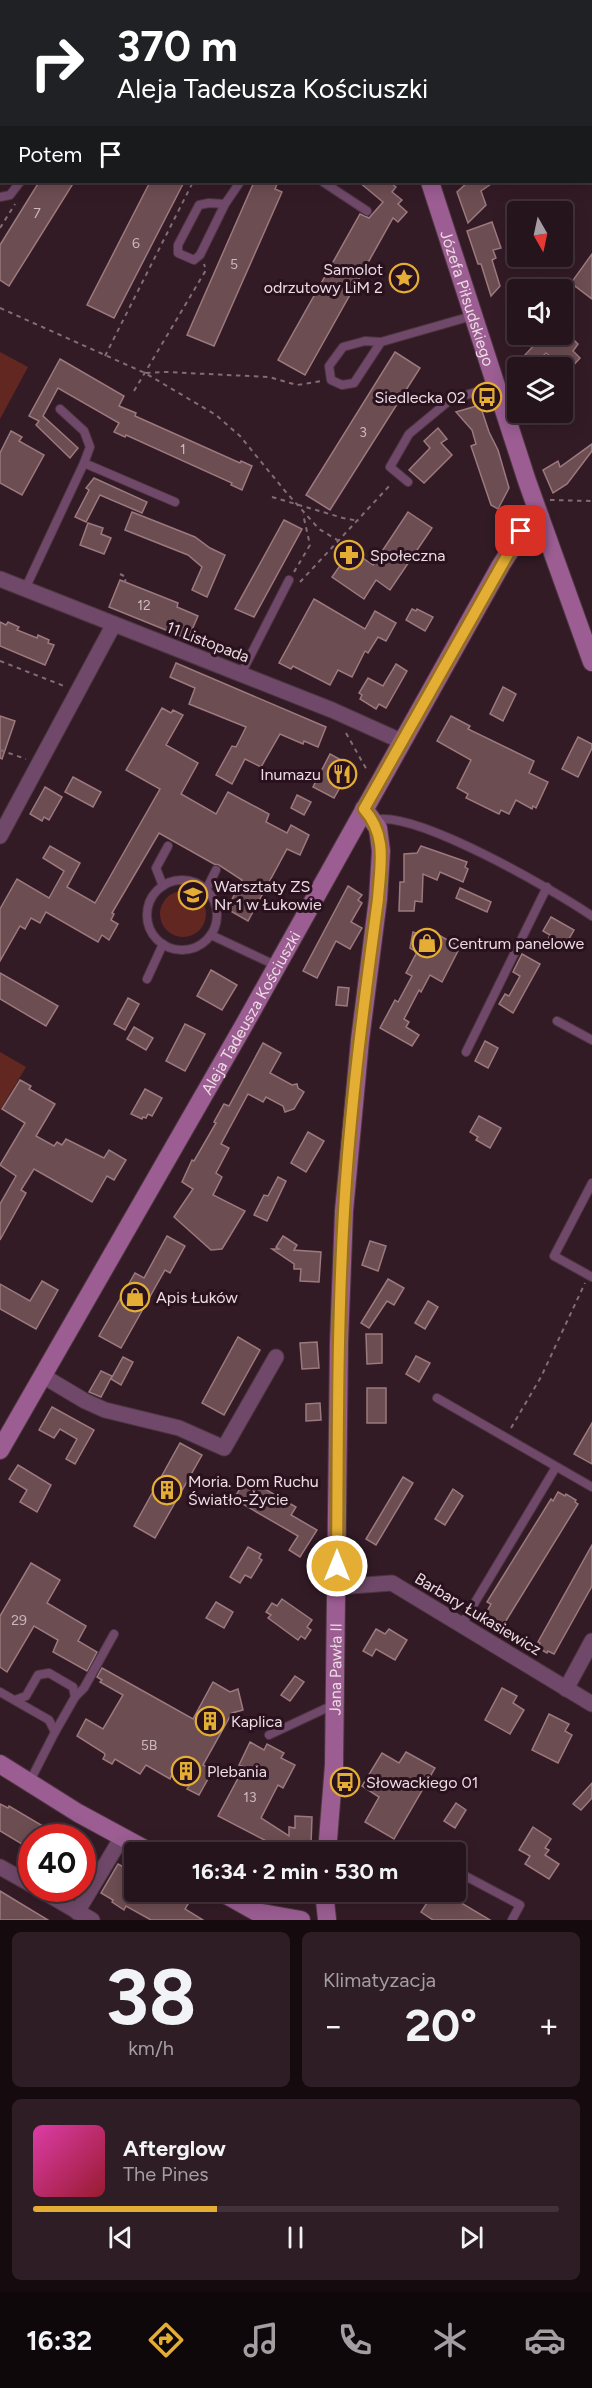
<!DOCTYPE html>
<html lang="pl">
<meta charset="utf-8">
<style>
:root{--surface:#26141c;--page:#2e1d25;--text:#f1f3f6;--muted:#a49ea3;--line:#42333b;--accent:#e4ae35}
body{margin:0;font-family:Figtree,sans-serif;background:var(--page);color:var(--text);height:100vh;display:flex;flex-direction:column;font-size:22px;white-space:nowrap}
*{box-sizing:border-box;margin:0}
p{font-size:20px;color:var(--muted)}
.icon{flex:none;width:33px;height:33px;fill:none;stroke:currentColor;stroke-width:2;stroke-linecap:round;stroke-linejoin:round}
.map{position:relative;height:1920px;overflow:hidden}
.side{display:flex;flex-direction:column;gap:12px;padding:12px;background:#150b0f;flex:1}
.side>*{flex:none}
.top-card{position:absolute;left:0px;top:0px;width:592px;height:183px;box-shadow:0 3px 15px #0003,0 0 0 2px var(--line);background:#202124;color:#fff;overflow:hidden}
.needle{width:39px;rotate:171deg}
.tools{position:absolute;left:507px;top:201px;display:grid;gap:12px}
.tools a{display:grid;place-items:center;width:66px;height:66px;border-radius:6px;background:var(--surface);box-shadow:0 3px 15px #0003,0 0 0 2px var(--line);font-size:30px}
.speed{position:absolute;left:18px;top:1824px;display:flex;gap:12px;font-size:30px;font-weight:700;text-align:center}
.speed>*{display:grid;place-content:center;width:78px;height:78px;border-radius:50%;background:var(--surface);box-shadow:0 3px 15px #0003,0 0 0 2px var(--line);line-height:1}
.speed .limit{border:9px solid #d22;background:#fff;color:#111}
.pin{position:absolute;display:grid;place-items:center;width:51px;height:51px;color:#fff;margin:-26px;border-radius:12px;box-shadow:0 3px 9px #0006}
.me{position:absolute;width:66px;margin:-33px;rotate:0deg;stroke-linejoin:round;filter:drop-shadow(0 0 4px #0008)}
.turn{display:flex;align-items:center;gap:21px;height:126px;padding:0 18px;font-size:27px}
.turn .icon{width:78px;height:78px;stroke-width:2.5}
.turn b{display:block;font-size:42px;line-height:51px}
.then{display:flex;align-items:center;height:57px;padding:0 18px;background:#0003;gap:12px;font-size:22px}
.big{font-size:45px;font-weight:700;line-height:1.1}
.side .card{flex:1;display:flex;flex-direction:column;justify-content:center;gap:9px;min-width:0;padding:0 21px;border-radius:9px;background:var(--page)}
.side .dial{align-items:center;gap:0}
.dial b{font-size:78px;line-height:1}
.song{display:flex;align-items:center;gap:18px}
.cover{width:72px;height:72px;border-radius:9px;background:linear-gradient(135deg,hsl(320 70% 55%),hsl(350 70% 35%))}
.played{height:6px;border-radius:3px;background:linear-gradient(90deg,var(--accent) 35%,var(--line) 35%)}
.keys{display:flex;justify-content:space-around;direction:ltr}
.heat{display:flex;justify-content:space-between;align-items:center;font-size:33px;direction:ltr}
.side .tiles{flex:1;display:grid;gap:12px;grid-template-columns:1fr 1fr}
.card:last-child{grid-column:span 2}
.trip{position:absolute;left:124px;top:1842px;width:342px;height:60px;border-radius:6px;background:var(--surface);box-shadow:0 3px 15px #0003,0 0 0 2px var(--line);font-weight:700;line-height:60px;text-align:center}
.tab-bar{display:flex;height:96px;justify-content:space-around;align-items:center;background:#0f080b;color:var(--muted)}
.tab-bar .icon{width:42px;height:42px}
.tab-bar .on{color:var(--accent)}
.tab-bar b{font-size:27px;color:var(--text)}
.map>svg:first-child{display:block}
.green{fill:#632721}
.building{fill:#6c4d52;stroke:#9b797e;stroke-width:1.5}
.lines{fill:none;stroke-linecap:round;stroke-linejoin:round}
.lane-casing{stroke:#4d3640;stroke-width:10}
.street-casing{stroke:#4d3640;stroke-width:17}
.secondary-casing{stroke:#4d3640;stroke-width:20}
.path{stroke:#826d76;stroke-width:2;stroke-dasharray:4.5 4.5;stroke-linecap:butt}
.lane{stroke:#70496a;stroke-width:8}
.street{stroke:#70496a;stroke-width:15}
.secondary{stroke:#9b5d92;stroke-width:18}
.route-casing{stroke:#947122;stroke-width:15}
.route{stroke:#e4ae35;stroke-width:10}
.labels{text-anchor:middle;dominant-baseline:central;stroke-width:6;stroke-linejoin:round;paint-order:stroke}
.number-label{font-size:14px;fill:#ccb8be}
.poi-label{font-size:16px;fill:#ecdbe2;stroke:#29111d;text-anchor:start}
.street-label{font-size:16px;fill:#ecdbe2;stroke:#29111d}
</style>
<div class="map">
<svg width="592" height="1920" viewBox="0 0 592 1920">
<rect width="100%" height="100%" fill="#331b26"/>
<g class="green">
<path d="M0 352 28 367 0 419Z"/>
<circle cx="183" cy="914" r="23"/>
<path d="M0 1052 26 1067 0 1110Z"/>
</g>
<g class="building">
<path d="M39 182H74L9 286 0 280V245Z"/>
<path d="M150 182H184L114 318 87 305Z"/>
<path d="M254 182H278L275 189 282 192 214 346 187 335Z"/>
<path d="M359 182H389L396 187 392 192 402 200 398 204 407 212 398 222 393 218 305 375 278 360 360 214 369 218 383 202Z"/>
<path d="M468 182H494L481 191 486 205 468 223 457 192Z"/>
<path d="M492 222 501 248 493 250 496 258 492 260 500 286 491 296 481 264H478L467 231Z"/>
<path d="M592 254V299L571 283Z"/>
<path d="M530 334H568L578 344 573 351 580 358 568 371 546 353 533 366 524 356 538 341Z"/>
<path d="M395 352 420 368 330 510 306 495Z"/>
<path d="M60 359 124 396 119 406 136 413 135 416 240 463 241 461 252 466 242 490 231 485 232 483 126 435 125 437 114 432 119 423 58 388 43 416 78 448 70 458 36 425 39 421 29 416Z"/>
<path d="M480 405 489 432 498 450 509 488 498 509 491 505 471 446 476 444 472 430 456 412Z"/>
<path d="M438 428 447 439 441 443 452 455 424 483 409 470 430 448 424 441Z"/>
<path d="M11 431 22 437 19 441 44 455 22 495 0 483V453Z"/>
<path d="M592 444V451L567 484 553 493 543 470 558 461 560 467Z"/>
<path d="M94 478 147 502 142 513 100 495 86 522 75 517 89 490 86 488Z"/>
<path d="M132 512 195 537 210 548 225 555 207 597 192 590 202 567 188 555 125 530Z"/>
<path d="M408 512 432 528 390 590 376 580 364 599 332 577 351 550 373 565Z"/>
<path d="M284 520 302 529 254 617 235 609Z"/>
<path d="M88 523 103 528 101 534 111 538 104 554 80 545Z"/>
<path d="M120 580 178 603 177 607 198 616 188 639 109 607Z"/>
<path d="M314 599 365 629 375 611 396 623 386 641 378 637 368 653 365 651 352 677 338 670 330 685 293 666 291 669 279 663Z"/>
<path d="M412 609 416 611 417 609 433 617 425 631 406 620Z"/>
<path d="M0 622 6 625 8 622 19 627 17 630 37 638 38 635 49 640 48 643 54 645 45 665 0 646Z"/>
<path d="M176 663 326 727 318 747 304 741 303 744 280 734 261 767 245 759 232 784 216 775 232 746 236 747 246 727 189 704 195 688 170 677Z"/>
<path d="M396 664 407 671 386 708 379 704 376 709 360 699 362 695 359 693 368 678 383 686Z"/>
<path d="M503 687 516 694 503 721 490 714Z"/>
<path d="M162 708 171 713 173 710 183 715 166 745 198 763 181 794 216 814 228 792 269 814 266 822 287 833 291 825 309 835 300 855 287 849 248 921 227 909 242 880 219 865 214 864 159 833 112 913 114 914 111 920 118 924 109 940 102 935 98 942 46 912 40 923 31 918 25 929 20 926 0 961V909L17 879 49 898 64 871 43 858 50 846 80 863 67 887 95 903 160 789 126 770Z"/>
<path d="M0 716 15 721 2 759 0 758Z"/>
<path d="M451 716 470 726 468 729 534 761 529 773 548 782 536 808 533 806 532 809 516 800 509 814 501 810 499 814 466 798 468 794 457 788 471 760 437 741Z"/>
<path d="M578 737 592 744V748L578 777 562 769Z"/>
<path d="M330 754 352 766 334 798 313 787Z"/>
<path d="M73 777 101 792 93 807 65 792Z"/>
<path d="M45 787 62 797 49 820 44 817 42 821 30 814Z"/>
<path d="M297 795 311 802 304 815 291 808Z"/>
<path d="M421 846 467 862 465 867 468 869 463 882 440 872 437 880 423 874 422 902 415 901 414 911H399L400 882H404V854L417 853Z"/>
<path d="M348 886 362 895 358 900 362 903 351 922 362 928 350 949 336 941 317 978 303 971Z"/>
<path d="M460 888 491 902 487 912 456 898Z"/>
<path d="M551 917 574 930 566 944 559 940 556 946 547 941 550 935 543 931Z"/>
<path d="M428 929 460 947 442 982 430 975 421 992 419 990 404 1019 409 1022 406 1027 419 1035 412 1046 380 1028 395 1000 398 1002 412 976 406 973 417 952 410 948 413 932 424 936Z"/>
<path d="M522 954 540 964 513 1013 499 1004 505 994 509 996 520 976 513 972Z"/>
<path d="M211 970 237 985 222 1010 197 996Z"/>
<path d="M0 973 58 1006 46 1026 0 999Z"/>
<path d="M338 987 349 988 347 1006 336 1005Z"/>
<path d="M128 998 139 1004 125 1030 114 1024Z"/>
<path d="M185 1024 205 1034 185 1071 166 1061Z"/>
<path d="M134 1027 153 1038 146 1050 127 1039Z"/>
<path d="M485 1041 498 1048 488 1068 475 1061Z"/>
<path d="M263 1043 281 1053 270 1073 292 1085 297 1084 298 1088 304 1092 294 1109 285 1112 283 1106 266 1097 263 1102 248 1094 221 1144 229 1148 216 1173 222 1177 213 1195 245 1211 222 1249 211 1250 174 1217 193 1189 182 1182 192 1160 194 1161 216 1123 214 1122 224 1104 229 1106Z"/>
<path d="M20 1080 31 1086 29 1089 55 1104 36 1136 54 1146 57 1142 62 1145 66 1139 104 1158 109 1150 126 1160 114 1180 107 1176 92 1202 34 1169 21 1190 26 1193 0 1240V1204L16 1176 0 1165 25 1123 2 1109Z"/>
<path d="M145 1089 162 1098 152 1116 148 1114 146 1118 143 1117 142 1119 131 1114Z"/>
<path d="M479 1116 501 1128 490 1148 476 1140 478 1137 470 1132Z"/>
<path d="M308 1132 324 1141 306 1172 291 1163Z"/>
<path d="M278 1177 286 1181 267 1221 254 1215 264 1195 268 1196Z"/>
<path d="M167 1236 185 1246 170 1273 165 1270 121 1348 99 1336 135 1273 144 1278Z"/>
<path d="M283 1236 297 1245 294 1250 321 1252 319 1282 300 1281 301 1269H294V1264L272 1249H279L276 1247Z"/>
<path d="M370 1241 386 1246 378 1271 362 1265Z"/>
<path d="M388 1279 404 1288 394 1305 387 1301 369 1328 361 1323Z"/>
<path d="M42 1281 58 1290 36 1329 0 1309V1284L30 1301Z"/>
<path d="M428 1301 438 1307 425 1329 415 1323Z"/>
<path d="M366 1334H382V1363L367 1364Z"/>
<path d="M238 1337 260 1350 224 1415 202 1403Z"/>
<path d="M317 1342 319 1368 302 1369 300 1343Z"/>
<path d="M416 1356 430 1363 419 1382 406 1374Z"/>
<path d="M123 1357 133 1362 121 1385 111 1379Z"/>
<path d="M101 1371 112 1376 101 1397 89 1392Z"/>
<rect x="367" y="1388" width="19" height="35"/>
<path d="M320 1403 321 1420 306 1421V1404Z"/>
<path d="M52 1407 94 1430 75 1464 66 1459 77 1439 60 1429 54 1438 39 1430Z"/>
<path d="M592 1423V1464L574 1454Z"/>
<path d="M180 1443 202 1455 155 1538 134 1526Z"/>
<path d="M18 1465 51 1485 37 1512 20 1502 27 1490 9 1479Z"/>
<path d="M403 1477 413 1483 376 1545 366 1539Z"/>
<path d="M246 1478 296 1507 291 1515 317 1530 300 1557 289 1550 298 1536 234 1499Z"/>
<path d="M453 1489 463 1496 445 1525 435 1519Z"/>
<path d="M558 1492 565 1496 566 1494 576 1500 575 1502 578 1504 504 1624H500L486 1613 491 1604 487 1602 551 1499 553 1501Z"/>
<path d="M592 1545V1586L554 1654 548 1651 547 1653 538 1648 540 1643 538 1642Z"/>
<path d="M248 1547 261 1554 259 1558 262 1560 251 1578 245 1575 240 1583 230 1577Z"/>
<path d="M31 1563 60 1580 47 1603 86 1626 78 1641 97 1652 87 1671 53 1652 58 1640 34 1626 7 1672 0 1667V1616Z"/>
<path d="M282 1599 312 1620 307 1627 311 1630 305 1639 301 1636 298 1640 268 1618 271 1615 266 1612 272 1603 277 1606Z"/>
<path d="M216 1602 233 1612 224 1628 206 1618Z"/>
<path d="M376 1629 385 1634 389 1629 407 1640 395 1660 376 1649 372 1656 363 1651Z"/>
<path d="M102 1668 193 1719 213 1682 230 1692 238 1689 243 1710 232 1713 203 1765 213 1770 199 1795 187 1789 189 1786 171 1776 170 1779 146 1765 140 1774 115 1759 112 1764 103 1759 105 1755 104 1753 77 1736 86 1719 103 1729 123 1695 100 1682 102 1680 97 1677Z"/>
<path d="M295 1676 304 1682 290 1701 281 1695Z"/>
<path d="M502 1688 517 1696 513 1703 524 1710 510 1734 485 1720Z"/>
<path d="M549 1714 569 1724 565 1731 572 1735 558 1763 532 1750Z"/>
<path d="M250 1742 264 1750 267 1744 284 1753 281 1758 295 1765 283 1788 278 1785 261 1818 289 1836V1827L295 1828V1816L312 1817 311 1845 278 1844 276 1846 218 1816 244 1767 239 1765Z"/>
<path d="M406 1752 435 1768 394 1839 365 1822 379 1797 362 1786 382 1753 399 1763Z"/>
<path d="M592 1783V1798L581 1810 573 1804Z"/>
<path d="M456 1803 466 1810 455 1828 444 1821Z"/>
<path d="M0 1804 8 1808 9 1806 63 1838H32V1850L0 1831Z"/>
<path d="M533 1827 551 1839 545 1848 549 1850 545 1855 559 1864 549 1879 525 1864 530 1856 519 1850Z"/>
<path d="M118 1864 131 1871 129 1873 135 1877V1892H155L167 1899 171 1892H177L191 1899 185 1909 203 1920H151L126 1906 124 1910 112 1902 113 1900 101 1893Z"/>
<path d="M0 1891 23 1905 48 1920H0Z"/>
<path d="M434 1892H443L490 1920H433L421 1912Z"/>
</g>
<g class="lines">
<g class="lane-casing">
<g id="lane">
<path d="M239 2 243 0"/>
<path d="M559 2 561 0"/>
<path d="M0 161 2 160"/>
<path d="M323 182 367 211"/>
<path d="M0 197 10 195 20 182"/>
<path d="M225 204 209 203 199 205 178 245V253L194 260 200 255 225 204 240 182"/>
<path d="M381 342 354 383 342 385 331 380 329 366 343 347 365 341 381 342 472 316"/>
<path d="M60 409 84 431 90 447 84 463"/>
<path d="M408 482 390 467 409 434 450 400 495 386"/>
<path d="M25 589 84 463 175 502"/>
<path d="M241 674 289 580"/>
<path d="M374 820C415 809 555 891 592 916"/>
<circle cx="182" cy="915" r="35"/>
<path d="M163 886 156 868 168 846"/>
<path d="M206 890 216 870"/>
<path d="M211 935 277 966"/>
<path d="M147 979 163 944"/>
<path d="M557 1021 592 1040"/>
<path d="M466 1052 547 887"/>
<path d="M592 1183 554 1256 592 1277"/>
<path d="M437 1398 592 1487"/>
<path d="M462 1624 556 1467"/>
<path d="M0 1692 49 1720 55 1732 30 1781"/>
<path d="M75 1697 84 1688 114 1634"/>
<path d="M15 1700 26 1696 38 1675 49 1673 73 1687 75 1697 55 1732"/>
<path d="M269 1735 333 1705"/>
<path d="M456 1871 520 1905 512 1920"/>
</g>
</g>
<g class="street-casing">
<g id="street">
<path d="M204 0V2"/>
<path d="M499 0 500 2"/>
<path d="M0 36H2"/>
<path d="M591 101 592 102"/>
<path d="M0 112 2 109"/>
<path d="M0 579 332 710 401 741"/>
<path d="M0 836 114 624"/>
<path d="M43 1376 85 1401 105 1410 179 1428 224 1448 276 1357"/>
<path d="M337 1587 392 1583 592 1704"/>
<path d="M566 1689 592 1641"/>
<path d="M0 1867 32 1885"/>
<path d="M37 1888 92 1920"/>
<path d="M77 1912 122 1837"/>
</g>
</g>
<g class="secondary-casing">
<g id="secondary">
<path d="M410 2V0"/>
<path id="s1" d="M430 182 527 481 592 662"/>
<path id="s2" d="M0 1450 244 1025 501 565 529 521 540 517"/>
<path d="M0 1764 78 1813 150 1852"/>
<path id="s3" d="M327 1852 334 1765 339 1342 344 1211 360 1040 378 899 381 851 378 828 364 809"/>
<path d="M221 1892 271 1920"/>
<path d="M324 1892 327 1919"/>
<path d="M262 1913 301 1920"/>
</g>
</g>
<g class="path">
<path d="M0 228 15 204"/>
<path d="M0 308 145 373 216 415 240 436 285 491 319 529 339 541"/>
<path d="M105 356 193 182"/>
<path d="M146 373 166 372 269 377 297 385 322 381"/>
<path d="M134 391 206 270 204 264"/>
<path d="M272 497 343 518 359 521"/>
<path d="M550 500 592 501"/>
<path d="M294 572 310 545 303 514"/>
<path d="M120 574 126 577 125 582"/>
<path d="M300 582 392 483"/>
<path d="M0 661 64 686"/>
<path d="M346 733 368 772"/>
<path d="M0 750 26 759"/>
<path d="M511 1428 541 1377 585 1283"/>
</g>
<use href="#lane" class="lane"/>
<use href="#street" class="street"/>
<use href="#secondary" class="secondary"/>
</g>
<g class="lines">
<g class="route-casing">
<path id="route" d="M337 1566C338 1448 337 1329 344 1211 350 1107 364 1002 378 899 380 866 388 836 364 809L521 531"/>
</g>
<use href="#route" class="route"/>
</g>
<defs>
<g id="sight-ring" transform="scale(1.5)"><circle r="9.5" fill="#29111d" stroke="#e4ae35" stroke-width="1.5"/><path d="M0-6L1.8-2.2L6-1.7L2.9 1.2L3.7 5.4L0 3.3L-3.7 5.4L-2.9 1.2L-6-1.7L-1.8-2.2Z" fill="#e4ae35"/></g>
<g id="bus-ring" transform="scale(1.5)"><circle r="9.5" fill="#29111d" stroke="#e4ae35" stroke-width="1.5"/><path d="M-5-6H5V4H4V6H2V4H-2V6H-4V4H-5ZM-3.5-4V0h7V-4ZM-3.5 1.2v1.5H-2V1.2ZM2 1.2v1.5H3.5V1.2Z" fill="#e4ae35"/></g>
<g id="pharmacy-ring" transform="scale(1.5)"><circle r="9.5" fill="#29111d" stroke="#e4ae35" stroke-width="1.5"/><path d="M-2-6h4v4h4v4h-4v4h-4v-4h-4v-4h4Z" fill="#e4ae35"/></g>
<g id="restaurant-ring" transform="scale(1.5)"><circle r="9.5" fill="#29111d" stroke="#e4ae35" stroke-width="1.5"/><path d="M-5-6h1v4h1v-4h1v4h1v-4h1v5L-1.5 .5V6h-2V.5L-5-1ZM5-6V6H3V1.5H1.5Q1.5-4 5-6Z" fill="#e4ae35"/></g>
<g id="school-ring" transform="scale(1.5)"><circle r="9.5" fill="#29111d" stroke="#e4ae35" stroke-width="1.5"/><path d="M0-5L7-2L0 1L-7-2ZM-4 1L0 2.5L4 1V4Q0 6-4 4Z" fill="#e4ae35"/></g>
<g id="shop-ring" transform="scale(1.5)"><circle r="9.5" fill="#29111d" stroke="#e4ae35" stroke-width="1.5"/><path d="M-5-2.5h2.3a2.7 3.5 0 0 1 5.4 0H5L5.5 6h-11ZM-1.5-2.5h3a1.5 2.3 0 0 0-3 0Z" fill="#e4ae35"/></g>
<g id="building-ring" transform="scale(1.5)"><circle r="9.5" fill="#29111d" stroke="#e4ae35" stroke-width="1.5"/><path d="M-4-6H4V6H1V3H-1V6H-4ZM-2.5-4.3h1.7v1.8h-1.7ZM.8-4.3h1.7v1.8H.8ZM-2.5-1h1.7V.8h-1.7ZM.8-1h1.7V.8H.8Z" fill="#e4ae35"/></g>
</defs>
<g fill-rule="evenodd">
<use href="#sight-ring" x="404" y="278"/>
<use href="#bus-ring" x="487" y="397"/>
<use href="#pharmacy-ring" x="349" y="555"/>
<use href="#restaurant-ring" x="342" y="774"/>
<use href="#school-ring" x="193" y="895"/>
<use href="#shop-ring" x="427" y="943"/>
<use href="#shop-ring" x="135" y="1297"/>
<use href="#building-ring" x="167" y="1490"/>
<use href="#building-ring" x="210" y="1721"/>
<use href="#building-ring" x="186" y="1771"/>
<use href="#bus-ring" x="345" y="1782"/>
</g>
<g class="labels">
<g class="number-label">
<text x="37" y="213">7</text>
<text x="136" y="243">6</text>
<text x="234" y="264">5</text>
<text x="363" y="432">3</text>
<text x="183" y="449">1</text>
<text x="144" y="605">12</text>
<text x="19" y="1620">29</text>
<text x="149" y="1745">5B</text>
<text x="250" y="1797">13</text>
</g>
<g class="poi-label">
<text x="383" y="269" text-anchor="end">Samolot<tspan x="383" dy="18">odrzutowy LiM 2</tspan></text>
<text x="466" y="397" text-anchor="end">Siedlecka 02</text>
<text x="370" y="555">Społeczna</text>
<text x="321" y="774" text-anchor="end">Inumazu</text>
<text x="214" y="886">Warsztaty ZS<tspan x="214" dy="18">Nr 1 w Łukowie</tspan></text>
<text x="448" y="943">Centrum panelowe</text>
<text x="156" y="1297">Apis Łuków</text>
<text x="188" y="1481">Moria. Dom Ruchu<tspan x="188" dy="18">Światło-Życie</tspan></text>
<text x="231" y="1721">Kaplica</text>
<text x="207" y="1771">Plebania</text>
<text x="366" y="1782">Słowackiego 01</text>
</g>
<g class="street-label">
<text stroke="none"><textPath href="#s1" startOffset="122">Józefa Piłsudskiego</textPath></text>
<text transform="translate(208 642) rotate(21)">11 Listopada</text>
<text stroke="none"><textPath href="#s2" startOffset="504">Aleja Tadeusza Kościuszki</textPath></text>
<text transform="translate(478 1614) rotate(31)">Barbary Łukasiewicz</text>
<text stroke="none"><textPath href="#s3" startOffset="183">Jana Pawła II</textPath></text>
</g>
</g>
</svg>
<div class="tools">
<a><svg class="needle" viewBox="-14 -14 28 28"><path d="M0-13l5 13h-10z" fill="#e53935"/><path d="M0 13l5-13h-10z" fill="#a49ea3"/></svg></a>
<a><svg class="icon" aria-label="sound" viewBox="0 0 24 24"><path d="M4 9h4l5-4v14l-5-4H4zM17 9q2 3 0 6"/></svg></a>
<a><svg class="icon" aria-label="layers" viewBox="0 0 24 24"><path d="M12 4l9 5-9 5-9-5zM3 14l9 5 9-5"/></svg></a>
</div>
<div class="speed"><div class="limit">40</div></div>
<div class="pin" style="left:521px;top:531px;background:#d93025"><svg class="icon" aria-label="arrive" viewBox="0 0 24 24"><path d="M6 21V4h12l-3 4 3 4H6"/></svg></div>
<svg class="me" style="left:337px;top:1566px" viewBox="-20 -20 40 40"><circle r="17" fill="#e4ae35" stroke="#fff" stroke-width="3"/><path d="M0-11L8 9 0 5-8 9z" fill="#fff"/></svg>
<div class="trip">16:34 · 2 min · 530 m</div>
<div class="top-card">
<div class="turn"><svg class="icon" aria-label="right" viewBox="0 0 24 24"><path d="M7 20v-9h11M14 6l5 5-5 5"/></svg><div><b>370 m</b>Aleja Tadeusza Kościuszki</div></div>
<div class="then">Potem<svg class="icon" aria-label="arrive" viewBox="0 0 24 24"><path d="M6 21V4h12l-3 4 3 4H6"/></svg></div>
</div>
</div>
<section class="side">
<div class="tiles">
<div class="card dial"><b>38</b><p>km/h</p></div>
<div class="card"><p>Klimatyzacja</p>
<div class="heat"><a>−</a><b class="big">20°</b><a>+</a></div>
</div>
<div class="card">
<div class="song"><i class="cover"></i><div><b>Afterglow</b><p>The Pines</p></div></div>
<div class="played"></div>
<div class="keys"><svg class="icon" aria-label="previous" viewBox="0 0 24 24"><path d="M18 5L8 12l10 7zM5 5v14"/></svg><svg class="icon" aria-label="pause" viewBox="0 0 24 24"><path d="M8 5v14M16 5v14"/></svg><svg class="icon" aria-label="next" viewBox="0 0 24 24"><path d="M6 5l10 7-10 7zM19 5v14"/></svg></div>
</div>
</div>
</section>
<nav class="tab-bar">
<b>16:32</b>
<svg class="icon on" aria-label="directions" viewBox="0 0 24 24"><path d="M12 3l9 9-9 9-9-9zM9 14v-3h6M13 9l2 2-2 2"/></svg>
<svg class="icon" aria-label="music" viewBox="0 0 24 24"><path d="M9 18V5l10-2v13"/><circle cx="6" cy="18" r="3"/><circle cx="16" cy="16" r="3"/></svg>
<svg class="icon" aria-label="phone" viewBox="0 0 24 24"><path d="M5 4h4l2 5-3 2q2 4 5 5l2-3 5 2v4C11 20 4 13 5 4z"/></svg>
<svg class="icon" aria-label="climate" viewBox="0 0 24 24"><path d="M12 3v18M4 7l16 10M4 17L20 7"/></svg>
<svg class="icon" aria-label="car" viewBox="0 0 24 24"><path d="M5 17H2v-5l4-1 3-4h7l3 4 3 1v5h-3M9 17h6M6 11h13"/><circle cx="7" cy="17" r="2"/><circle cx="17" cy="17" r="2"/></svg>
</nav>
